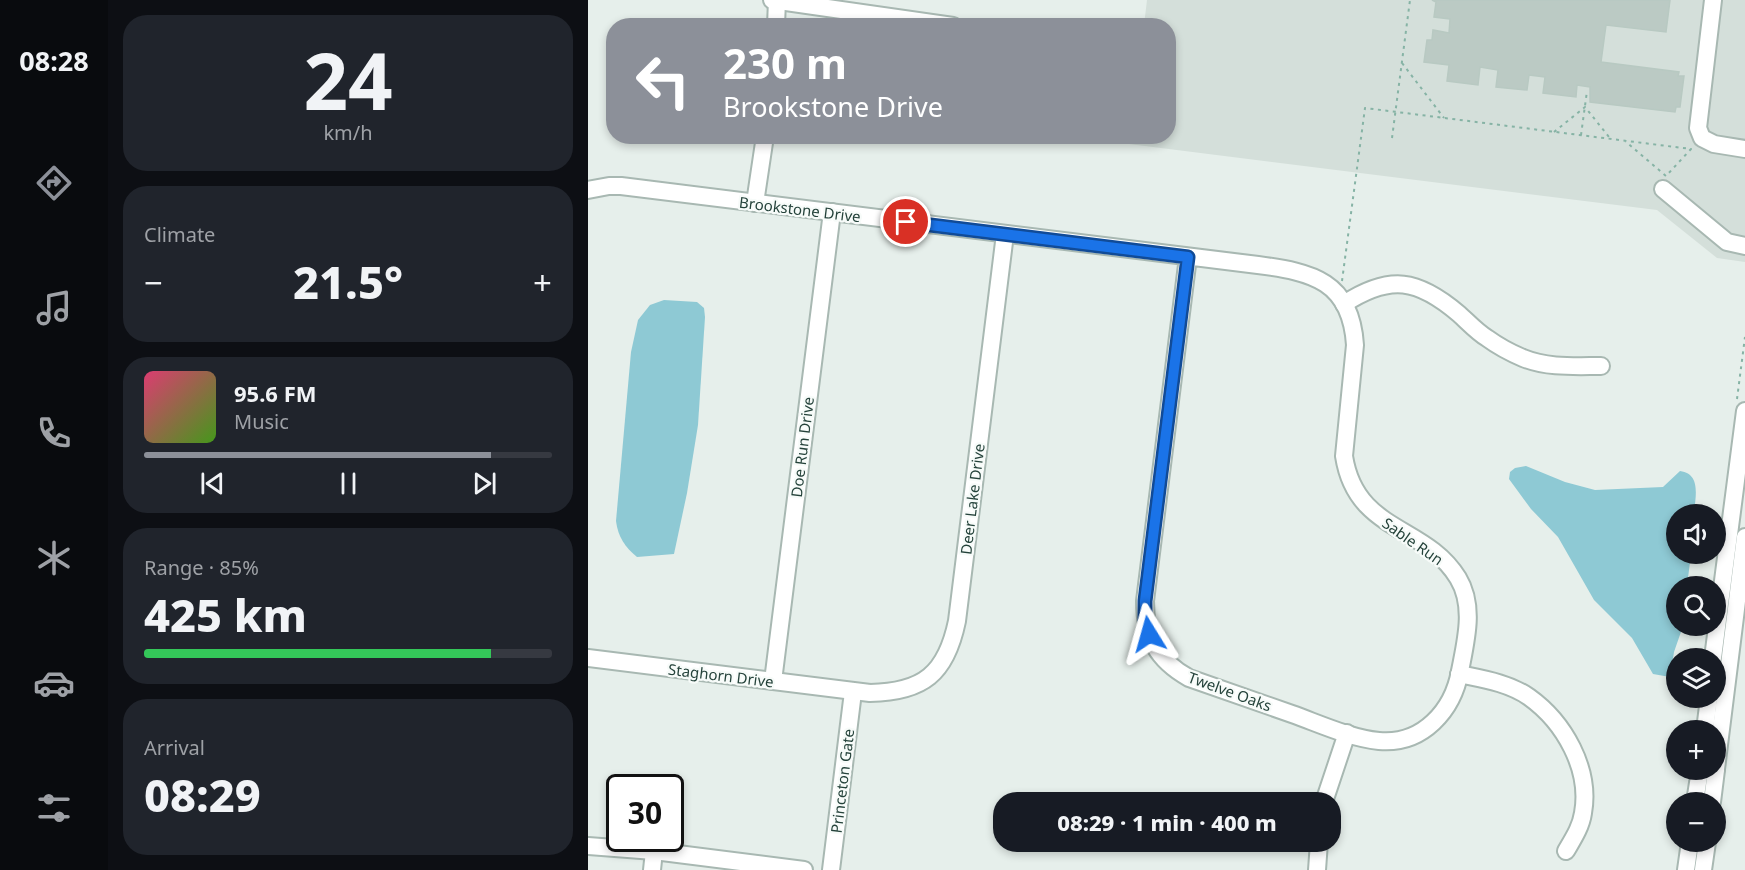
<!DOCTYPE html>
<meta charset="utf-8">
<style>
:root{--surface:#171b24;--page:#20242c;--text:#f1f3f6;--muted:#9ea1a6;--line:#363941;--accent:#8c9099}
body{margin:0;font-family:"Noto Sans",sans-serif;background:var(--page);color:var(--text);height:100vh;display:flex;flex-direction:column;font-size:22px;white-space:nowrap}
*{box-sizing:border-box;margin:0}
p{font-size:20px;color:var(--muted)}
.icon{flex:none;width:33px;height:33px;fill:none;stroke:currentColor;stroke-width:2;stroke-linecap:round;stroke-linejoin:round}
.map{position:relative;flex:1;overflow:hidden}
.side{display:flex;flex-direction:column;gap:15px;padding:15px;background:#0d0f14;width:480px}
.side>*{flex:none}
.top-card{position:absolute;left:18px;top:18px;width:570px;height:126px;border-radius:24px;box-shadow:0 3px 9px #0003;background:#8c9099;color:#fff;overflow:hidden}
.buttons{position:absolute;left:1078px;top:504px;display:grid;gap:12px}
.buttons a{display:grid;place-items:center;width:60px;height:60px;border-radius:50%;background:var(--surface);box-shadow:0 3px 9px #0003;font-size:30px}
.speed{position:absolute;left:18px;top:774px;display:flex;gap:12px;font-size:30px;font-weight:700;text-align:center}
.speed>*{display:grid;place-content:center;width:78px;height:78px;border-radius:50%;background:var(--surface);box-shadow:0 3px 9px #0003;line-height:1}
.speed .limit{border:3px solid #111;border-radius:9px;background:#fff;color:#111}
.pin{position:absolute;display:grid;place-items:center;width:51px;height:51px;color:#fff;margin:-26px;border:3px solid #fff;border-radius:50%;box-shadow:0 2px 6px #0007}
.me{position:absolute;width:66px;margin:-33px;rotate:352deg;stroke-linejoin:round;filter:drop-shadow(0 0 4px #0008)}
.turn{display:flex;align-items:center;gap:21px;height:126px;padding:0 18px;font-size:27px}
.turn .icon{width:78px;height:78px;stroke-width:2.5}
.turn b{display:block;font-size:42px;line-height:51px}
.big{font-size:45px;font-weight:800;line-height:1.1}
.side .card{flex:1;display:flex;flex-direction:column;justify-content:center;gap:9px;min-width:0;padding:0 21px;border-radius:24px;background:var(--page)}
.side .dial{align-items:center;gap:0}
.dial b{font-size:78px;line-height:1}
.song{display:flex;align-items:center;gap:18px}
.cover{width:72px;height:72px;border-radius:9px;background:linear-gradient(135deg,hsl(340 70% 55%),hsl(100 70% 35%))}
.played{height:6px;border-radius:3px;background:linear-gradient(90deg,var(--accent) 85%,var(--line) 85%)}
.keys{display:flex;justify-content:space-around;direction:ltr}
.heat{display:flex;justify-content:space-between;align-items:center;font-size:33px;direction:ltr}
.charge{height:9px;border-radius:4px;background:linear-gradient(90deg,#34c759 85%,var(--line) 0)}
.trip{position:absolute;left:405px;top:792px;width:348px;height:60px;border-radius:24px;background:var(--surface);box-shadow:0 3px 9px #0003;font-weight:800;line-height:60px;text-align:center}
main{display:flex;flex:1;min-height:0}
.tabs{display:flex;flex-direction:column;width:108px;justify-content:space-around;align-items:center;background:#090b0e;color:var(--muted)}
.tabs .icon{width:42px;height:42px}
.tabs .selected{color:var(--accent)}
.tabs b{font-size:27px;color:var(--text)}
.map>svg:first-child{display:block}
.built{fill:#d4dfda}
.water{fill:#8ec9d4}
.building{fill:#bbcac4;stroke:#b8c9c2;stroke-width:1.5}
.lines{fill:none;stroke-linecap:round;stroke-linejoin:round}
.minor-casing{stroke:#a8b8b2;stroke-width:20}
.path{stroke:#86b3a5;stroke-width:2;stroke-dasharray:3 4.5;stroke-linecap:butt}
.minor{stroke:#fff;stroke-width:16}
.route-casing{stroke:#114b97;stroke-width:15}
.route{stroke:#1a73e8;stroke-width:10}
.labels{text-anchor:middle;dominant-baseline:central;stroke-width:4.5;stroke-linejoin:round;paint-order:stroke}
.street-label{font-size:15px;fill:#24423a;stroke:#f7fbf9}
</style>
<main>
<nav class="tabs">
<b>08:28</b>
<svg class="icon selected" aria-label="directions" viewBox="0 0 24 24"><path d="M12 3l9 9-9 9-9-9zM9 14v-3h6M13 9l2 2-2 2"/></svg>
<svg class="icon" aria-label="music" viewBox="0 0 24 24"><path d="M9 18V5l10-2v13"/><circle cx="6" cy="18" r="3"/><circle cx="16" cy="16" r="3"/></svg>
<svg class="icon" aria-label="phone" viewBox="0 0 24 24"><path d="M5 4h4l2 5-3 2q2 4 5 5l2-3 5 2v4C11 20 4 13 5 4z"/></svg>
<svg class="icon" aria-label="climate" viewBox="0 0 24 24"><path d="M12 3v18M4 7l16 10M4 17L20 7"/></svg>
<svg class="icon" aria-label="car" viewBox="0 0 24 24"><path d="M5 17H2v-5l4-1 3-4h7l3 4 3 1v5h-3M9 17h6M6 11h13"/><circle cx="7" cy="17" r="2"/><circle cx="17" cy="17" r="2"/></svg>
<svg class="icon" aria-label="filters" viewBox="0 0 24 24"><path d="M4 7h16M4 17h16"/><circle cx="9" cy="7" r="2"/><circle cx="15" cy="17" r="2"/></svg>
</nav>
<section class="side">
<div class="card dial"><b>24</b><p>km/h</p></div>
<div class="card"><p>Climate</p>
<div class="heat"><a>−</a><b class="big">21.5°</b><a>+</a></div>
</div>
<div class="card">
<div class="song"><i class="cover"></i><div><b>95.6 FM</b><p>Music</p></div></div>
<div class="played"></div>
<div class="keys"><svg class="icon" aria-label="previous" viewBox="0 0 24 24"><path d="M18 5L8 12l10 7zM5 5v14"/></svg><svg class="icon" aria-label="pause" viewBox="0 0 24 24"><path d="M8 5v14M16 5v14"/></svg><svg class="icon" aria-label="next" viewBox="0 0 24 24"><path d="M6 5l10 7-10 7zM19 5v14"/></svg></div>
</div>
<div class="card"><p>Range · 85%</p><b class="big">425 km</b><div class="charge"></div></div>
<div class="card"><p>Arrival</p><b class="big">08:29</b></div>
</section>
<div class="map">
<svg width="1157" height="870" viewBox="0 0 1157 870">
<rect width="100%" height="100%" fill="#e6efeb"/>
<path class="built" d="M559 0H1157V262L1129 258 1069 210 541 144 542 137 580 136V26L556 25Z"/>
<g class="water">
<path d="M76 300 109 302 116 308 117 317 110 425 99 493 86 554 49 557C37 547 30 537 28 521L43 352 50 320 62 305Z"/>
<path d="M938 466 977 482 1007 490 1075 487 1092 471C1114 474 1107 498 1106 514H1089V554H1103L1099 586H1089V626H1095L1086 652 1082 677 1065 674 1044 638 1006 600 970 537 943 509 921 479 922 472 927 468Z"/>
</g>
<path class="building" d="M844 0H1082L1078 32 1018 25 1013 62 1091 72 1090 76H1096L1092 107H1088L1087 112 1002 102V87L989 85 988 97 955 93 957 77 941 75 939 90 908 87 910 70 892 67 890 85 859 81 861 65 836 62 839 40H844L845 30 861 33 862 19 846 17 848 2Z"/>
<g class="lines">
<g class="minor-casing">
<g id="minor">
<path d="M184 0 365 26"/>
<path d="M1125 0 1110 128 1114 138 1126 144 1157 149"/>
<path d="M188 26 189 0"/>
<path d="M1075 189 1139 242 1157 246"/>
<path d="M0 190 21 186H33L670 265C724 272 763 281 767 345L756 456C768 533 837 524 870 578 887 606 878 640 872 671 865 710 835 745 791 741 762 738 732 724 704 714 670 702 636 690 601 678 569 660 557 638 557 601L600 257"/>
<path d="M167 203 177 136"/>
<path d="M756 304C802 274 830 279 871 314 880 322 889 332 899 338 910 346 923 353 935 358 959 368 987 366 1013 366"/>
<path d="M0 658 282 693C335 692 358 674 369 621L417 234"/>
<path d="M1125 658 1157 411"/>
<path d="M871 674C895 679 921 683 941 697 976 722 1003 769 995 813 993 827 985 839 978 851"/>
<path d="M185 681 244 212"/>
<path d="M1117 730 1121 698"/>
<path d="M1128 769 1157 537"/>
<path d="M736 802 759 733"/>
<path d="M1107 802 1112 770"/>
<path d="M1124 802 1128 770"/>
<path d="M0 846 66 851 216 870"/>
<path d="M64 870 66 851"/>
<path d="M243 870 265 692"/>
<path d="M729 870 731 842"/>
<path d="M1098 870 1102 842"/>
<path d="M1115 870 1119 842"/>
</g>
</g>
<g class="path">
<path d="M814 63 856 118"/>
<path d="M966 132 997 107 1021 137"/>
<path d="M993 135 999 91"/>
<path d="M804 138 822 0"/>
<path d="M754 281 777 108 1103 149 1078 176 1037 141"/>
<path d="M1149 399 1157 337"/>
<path d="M1130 834 1133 813"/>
</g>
<use href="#minor" class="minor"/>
</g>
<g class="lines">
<g class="route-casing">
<path id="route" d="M318 222 600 257 557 601V620L561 634"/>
</g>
<use href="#route" class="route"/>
</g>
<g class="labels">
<g class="street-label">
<text transform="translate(212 209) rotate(7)">Brookstone Drive</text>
<text transform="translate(214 447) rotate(-83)">Doe Run Drive</text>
<text transform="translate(384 499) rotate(-83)">Deer Lake Drive</text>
<text transform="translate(825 541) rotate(35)">Sable Run</text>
<text transform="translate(133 675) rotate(7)">Staghorn Drive</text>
<text transform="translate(642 691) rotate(20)">Twelve Oaks</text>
<text transform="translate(254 781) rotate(-83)">Princeton Gate</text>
</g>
</g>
</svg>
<div class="buttons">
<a><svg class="icon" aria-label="sound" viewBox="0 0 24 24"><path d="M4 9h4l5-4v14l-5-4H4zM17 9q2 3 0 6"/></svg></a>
<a><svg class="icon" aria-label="search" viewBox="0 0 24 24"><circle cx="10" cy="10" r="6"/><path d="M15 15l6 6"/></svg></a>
<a><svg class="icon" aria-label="layers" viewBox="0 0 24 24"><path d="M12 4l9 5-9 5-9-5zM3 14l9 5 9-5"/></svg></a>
<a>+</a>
<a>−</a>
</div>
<div class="speed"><div class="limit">30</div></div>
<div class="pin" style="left:318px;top:222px;background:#d93025"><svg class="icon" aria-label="arrive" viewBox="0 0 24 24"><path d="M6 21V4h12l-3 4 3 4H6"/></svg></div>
<svg class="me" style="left:561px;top:634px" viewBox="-20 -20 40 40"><path d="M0-17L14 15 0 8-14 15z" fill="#1a73e8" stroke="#fff" stroke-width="4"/></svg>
<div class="trip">08:29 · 1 min · 400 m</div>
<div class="top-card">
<div class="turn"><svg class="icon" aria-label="left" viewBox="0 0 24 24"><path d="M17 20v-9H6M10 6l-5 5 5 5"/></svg><div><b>230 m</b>Brookstone Drive</div></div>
</div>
</div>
</main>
